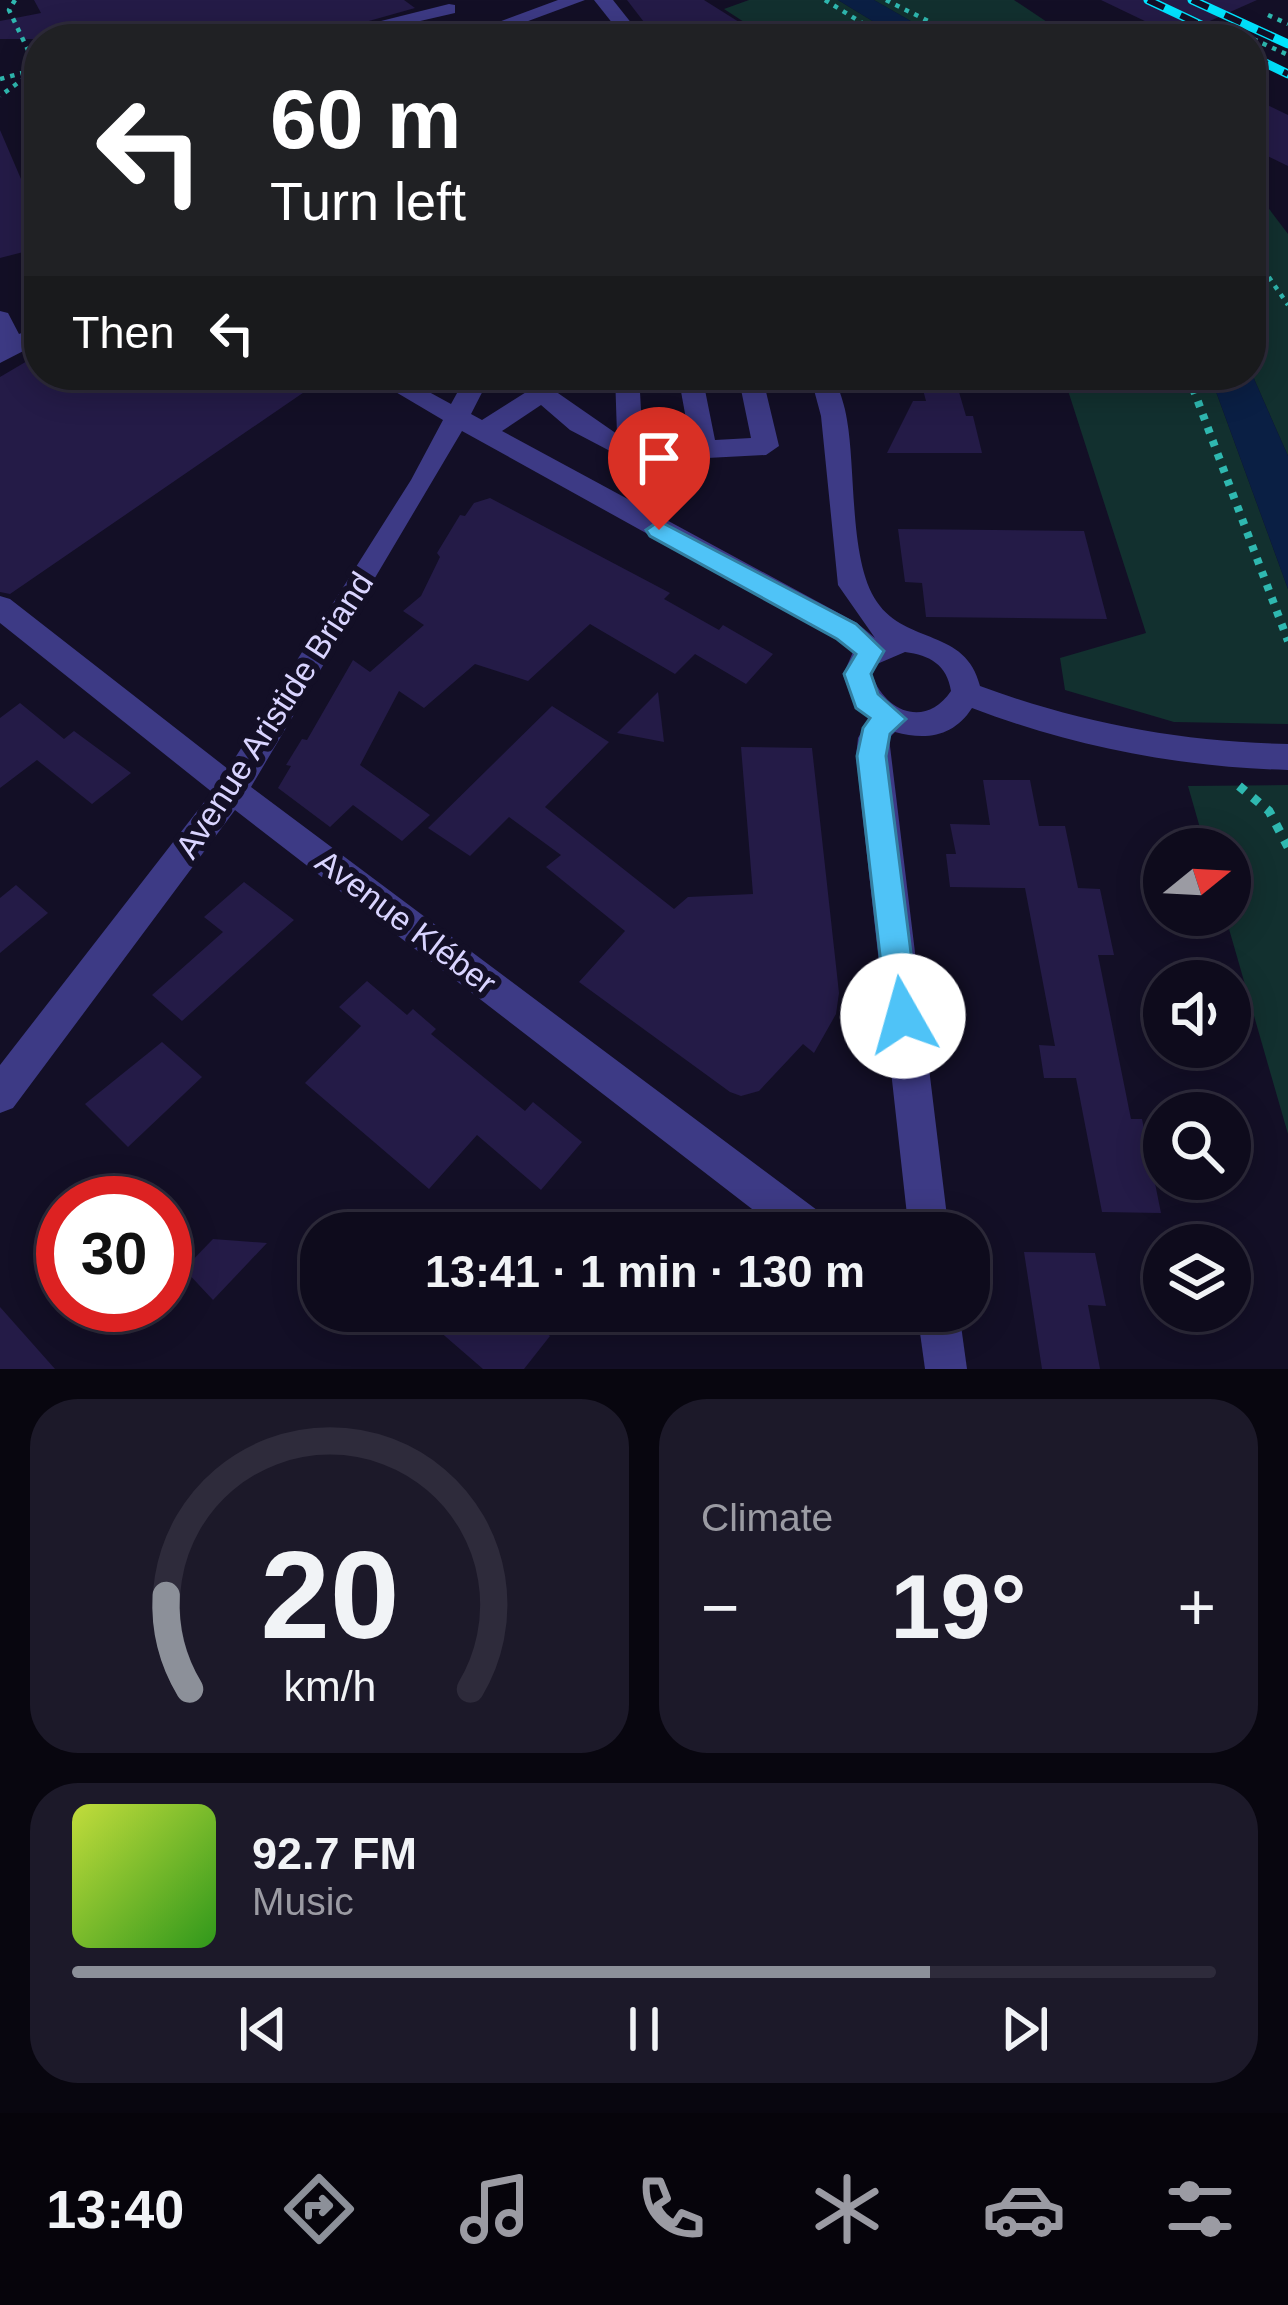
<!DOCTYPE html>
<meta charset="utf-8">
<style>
:root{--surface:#0e0b1c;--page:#1c1929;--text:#f1f3f6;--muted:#9b9ba3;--line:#2e2b3b;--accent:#8c9099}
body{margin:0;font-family:Arial,sans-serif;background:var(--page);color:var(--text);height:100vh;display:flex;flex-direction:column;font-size:45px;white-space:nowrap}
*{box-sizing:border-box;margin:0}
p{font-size:39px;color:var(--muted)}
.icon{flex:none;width:66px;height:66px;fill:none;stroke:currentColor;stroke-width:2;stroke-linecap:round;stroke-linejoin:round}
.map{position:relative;height:1369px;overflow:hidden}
.side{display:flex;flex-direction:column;gap:30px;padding:30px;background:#08060f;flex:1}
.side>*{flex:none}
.hud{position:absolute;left:24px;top:24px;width:1242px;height:366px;border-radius:48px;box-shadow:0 6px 30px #0003,0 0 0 3px var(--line);background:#202124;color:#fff;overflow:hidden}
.needle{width:78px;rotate:72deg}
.tools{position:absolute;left:1143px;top:828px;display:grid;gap:24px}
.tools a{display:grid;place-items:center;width:108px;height:108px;border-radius:50%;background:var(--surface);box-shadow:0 6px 30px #0003,0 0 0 3px var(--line);font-size:60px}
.speed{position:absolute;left:36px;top:1176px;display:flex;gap:24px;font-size:60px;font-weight:700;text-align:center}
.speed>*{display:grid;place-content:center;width:156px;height:156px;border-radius:50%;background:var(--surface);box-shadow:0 6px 30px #0003,0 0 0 3px var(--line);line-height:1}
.speed .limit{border:18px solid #d22;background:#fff;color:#111}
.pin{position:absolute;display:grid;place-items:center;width:102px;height:102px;color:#fff;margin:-123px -51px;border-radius:50% 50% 50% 0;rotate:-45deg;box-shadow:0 0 12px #0007}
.pin .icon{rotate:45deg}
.me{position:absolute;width:132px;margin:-66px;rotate:353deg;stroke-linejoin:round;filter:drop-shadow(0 0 9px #0008)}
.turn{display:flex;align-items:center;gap:42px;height:252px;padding:0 48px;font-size:54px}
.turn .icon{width:156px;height:156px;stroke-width:2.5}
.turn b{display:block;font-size:84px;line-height:102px}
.then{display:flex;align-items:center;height:114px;padding:0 48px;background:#0003;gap:24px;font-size:45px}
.big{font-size:90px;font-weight:700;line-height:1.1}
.side .card{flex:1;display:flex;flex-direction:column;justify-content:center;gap:18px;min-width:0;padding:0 42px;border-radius:48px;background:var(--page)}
.side .dial{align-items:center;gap:0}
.dial svg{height:312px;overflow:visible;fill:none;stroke:var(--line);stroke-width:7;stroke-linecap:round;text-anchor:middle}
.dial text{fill:var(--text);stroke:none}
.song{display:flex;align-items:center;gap:36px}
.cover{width:144px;height:144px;border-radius:18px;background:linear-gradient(135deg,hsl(70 70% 55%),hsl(110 70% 35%))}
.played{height:12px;border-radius:6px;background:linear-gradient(90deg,var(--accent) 75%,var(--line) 75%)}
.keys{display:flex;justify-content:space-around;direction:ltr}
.heat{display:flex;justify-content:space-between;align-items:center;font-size:66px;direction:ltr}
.side .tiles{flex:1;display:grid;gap:30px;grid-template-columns:1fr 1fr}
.card:last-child{grid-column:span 2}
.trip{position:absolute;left:300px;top:1212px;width:690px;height:120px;border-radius:48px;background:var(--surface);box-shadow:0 6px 30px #0003,0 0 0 3px var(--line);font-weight:700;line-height:120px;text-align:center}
.dock{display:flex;height:192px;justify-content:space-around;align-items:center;background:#06040b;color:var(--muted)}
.dock .icon{width:84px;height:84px}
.dock .active{color:var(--accent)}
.dock b{font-size:54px;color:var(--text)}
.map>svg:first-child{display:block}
.green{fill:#12302f}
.water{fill:#0a1f44}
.building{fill:#241b47}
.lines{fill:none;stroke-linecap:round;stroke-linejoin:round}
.path-far2{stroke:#2fb8b0;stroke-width:4.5;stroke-dasharray:4.5 6;stroke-linecap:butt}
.path-far1{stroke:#2fb8b0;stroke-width:8;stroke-dasharray:6 8;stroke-linecap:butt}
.path{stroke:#2fb8b0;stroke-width:9;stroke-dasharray:8 10;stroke-linecap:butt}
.minor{fill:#3d3a85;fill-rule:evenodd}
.rail-casing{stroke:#00e5ff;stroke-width:9}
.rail{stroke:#130f26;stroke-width:6;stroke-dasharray:18;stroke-linecap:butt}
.route{fill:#4fc3f7;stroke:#337fa1;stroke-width:3}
.labels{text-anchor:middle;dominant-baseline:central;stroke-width:12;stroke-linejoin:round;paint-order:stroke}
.street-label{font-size:33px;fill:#d9d4ff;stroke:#130f26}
</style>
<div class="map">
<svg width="1288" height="1369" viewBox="0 0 1288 1369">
<rect width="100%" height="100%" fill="#130f26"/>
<g class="green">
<path d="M749 0H838L902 39H770L724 9Z"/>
<path d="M874 0H1014L1053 26 1031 33 1038 39H942Z"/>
<path d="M1251 185 1288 234V456L1251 372Z"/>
<path d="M1063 375H1210L1288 589V724L1174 722 1065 690 1060 658 1146 633Z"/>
<path d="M1288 785V1134L1225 915H1230V849H1206L1188 786Z"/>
</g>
<g class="water">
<path d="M838 0H874L942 39H902Z"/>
<path d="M1251 372 1288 456V589L1210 375Z"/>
</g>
<g class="building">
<path d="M34 0H404L415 8 305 39H0V21L41 13Z"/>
<path d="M627 0H704L766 39H657Z"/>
<path d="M1101 0H1257L1176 36Z"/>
<path d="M434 22 457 39H362Z"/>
<path d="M1251 97 1288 115V166L1251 148Z"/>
<path d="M0 130 24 186 39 182V248L0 258Z"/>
<path d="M39 354V375H329L10 594 0 592V377Z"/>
<path d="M919 375H954L966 416H973L982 453H887L913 401H926Z"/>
<path d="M490 498 670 593 664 599 719 630 723 625 773 654 746 684 695 654 675 674 590 624 528 681 475 664 424 708 399 691 360 765 430 815 402 841 353 805 330 827 278 788 291 766 286 765 302 739 307 740 353 660 370 672 424 625 403 611 421 596 440 557 437 553 460 515 465 516 474 503Z"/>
<path d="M898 529 1084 531 1107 619 926 617 922 583 905 582Z"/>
<path d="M658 692 664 742 617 733Z"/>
<path d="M20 703 64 739 74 731 131 773 92 804 37 760 0 788V718Z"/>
<path d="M552 706 609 742 545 807 674 909 688 897 753 894 741 747 812 748 839 993 836 1014 814 1053 803 1044 759 1091 741 1096 730 1092 579 982 625 931 546 867 561 855 509 817 470 856 428 828Z"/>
<path d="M983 780H1030L1039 826H1065L1078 888 1100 889 1114 955H1098L1131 1119H1142L1161 1213 1102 1212 1076 1078H1044L1039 1045 1055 1046 1025 888 950 887 946 854H956L950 824 990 825Z"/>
<path d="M244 882 294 920 182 1021 152 995 223 932 204 917Z"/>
<path d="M16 885 48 913 0 953V898Z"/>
<path d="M367 981 407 1015 413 1009 436 1029 431 1034 525 1111 533 1102 582 1142 541 1190 477 1135 429 1189 305 1083 361 1026 339 1007Z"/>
<path d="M162 1042 202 1077 128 1147 85 1104Z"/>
<path d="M213 1239 267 1243 213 1300 184 1269Z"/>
<path d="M1024 1252 1095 1253 1106 1306 1088 1305 1100 1369H1042Z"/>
<path d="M0 1307 55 1369H0Z"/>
<path d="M416 1311H521L550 1336 524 1369H483Z"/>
</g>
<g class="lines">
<g class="path-far2">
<path d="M15 0 9 10 37 69"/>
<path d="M825 0 888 39"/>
<path d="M886 0 964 39"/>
<path d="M1268 15 1288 24"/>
<path d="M1253 39 1286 54"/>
<path d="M0 79 37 69 0 96"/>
<path d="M1251 251 1288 305"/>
</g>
<path class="path-far1" d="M1188 375 1288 641"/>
<path class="path" d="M1239 786 1269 811 1288 847"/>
<g class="minor">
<path d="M558 0H585L488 36 472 32Z"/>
<path d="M594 0H613L644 39H625Z"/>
<path d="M449 4 455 5V13L342 39H309Z"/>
<path d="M0 311 8 313 19 334 39 326V343L0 363Z"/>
<path d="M367 375H398L451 404 467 375H491L471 414 482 420 531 389 536 375H560L555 391 617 434 615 375H639L643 444 690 441 678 375H702L715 440 751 438 738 375H762L779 446 766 455 631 462 570 430 541 405 502 431 857 623 875 638 838 585 821 416 810 375H834C839 390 845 405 847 420 856 471 849 562 877 602 906 645 966 628 980 686 1080 723 1181 742 1288 744V770C1179 767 1075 747 972 708 954 736 927 741 895 732L889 738 949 1233H909L856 756 858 738 869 719 854 703 843 675 853 652 837 639 462 431 251 787 829 1219 835 1233H783L235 810 13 1108 0 1113V1065L212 792 0 623V596L10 599 228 769 411 480 443 420ZM905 652C930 655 947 665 951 691 926 728 886 713 872 675L877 664Z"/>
<path d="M917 1311H959L967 1369H925Z"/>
</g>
<g class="rail-casing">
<g id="rail">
<path d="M1148 0 1231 39"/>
<path d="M1192 0 1288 44"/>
<path d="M1251 56 1288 74"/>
</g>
</g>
<use href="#rail" class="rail"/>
</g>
<path class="route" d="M659 521 856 624 884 651 871 674 878 694 906 719 890 734 886 756 919 1016 915 1027 903 1031 891 1027 887 1016 857 756 863 728 870 718 856 708 844 674 856 654 837 639 650 536 646 530Z"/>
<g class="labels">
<g class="street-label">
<text transform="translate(274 715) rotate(-57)">Avenue Aristide Briand</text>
<text transform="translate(406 922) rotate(37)">Avenue Kléber</text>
</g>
</g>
</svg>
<div class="tools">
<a><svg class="needle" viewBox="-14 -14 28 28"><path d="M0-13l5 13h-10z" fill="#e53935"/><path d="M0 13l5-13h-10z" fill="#9b9ba3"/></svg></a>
<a><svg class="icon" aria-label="sound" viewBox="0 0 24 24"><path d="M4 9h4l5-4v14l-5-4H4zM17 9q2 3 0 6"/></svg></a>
<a><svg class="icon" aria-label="search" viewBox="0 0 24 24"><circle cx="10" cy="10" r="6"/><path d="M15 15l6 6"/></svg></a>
<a><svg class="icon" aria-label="layers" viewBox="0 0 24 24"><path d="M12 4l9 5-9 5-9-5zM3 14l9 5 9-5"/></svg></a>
</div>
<div class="speed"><div class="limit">30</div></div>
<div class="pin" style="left:659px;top:530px;background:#d93025"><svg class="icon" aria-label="arrive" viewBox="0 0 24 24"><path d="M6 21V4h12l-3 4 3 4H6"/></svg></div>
<svg class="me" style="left:903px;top:1016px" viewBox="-20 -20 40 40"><circle r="19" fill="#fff"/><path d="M0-13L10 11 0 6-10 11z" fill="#4fc3f7"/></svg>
<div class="trip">13:41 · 1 min · 130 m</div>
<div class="hud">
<div class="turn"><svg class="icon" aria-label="left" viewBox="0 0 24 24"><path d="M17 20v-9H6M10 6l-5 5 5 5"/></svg><div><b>60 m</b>Turn left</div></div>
<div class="then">Then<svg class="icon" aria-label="left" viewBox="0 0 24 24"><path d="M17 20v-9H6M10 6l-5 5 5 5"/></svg></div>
</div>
</div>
<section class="side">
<div class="tiles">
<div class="card dial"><svg viewBox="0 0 100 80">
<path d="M14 69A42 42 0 1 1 86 69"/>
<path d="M14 69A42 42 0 0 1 8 45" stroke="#8c9099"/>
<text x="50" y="56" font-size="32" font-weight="700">20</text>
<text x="50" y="72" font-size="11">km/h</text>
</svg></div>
<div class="card"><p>Climate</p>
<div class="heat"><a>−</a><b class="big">19°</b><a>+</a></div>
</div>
<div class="card">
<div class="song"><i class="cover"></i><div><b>92.7 FM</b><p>Music</p></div></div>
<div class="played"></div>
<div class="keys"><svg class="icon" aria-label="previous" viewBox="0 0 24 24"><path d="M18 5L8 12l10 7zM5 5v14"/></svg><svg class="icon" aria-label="pause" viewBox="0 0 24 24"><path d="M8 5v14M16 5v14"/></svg><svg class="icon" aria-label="next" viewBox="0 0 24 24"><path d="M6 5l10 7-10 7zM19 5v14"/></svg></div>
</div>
</div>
</section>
<nav class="dock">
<b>13:40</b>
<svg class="icon active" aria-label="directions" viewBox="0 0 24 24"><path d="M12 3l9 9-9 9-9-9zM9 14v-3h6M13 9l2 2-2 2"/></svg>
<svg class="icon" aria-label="music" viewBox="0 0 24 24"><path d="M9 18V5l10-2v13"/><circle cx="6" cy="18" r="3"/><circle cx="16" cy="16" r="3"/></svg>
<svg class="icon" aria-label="phone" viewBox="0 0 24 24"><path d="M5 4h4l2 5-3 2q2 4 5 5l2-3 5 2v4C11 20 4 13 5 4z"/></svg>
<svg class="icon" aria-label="climate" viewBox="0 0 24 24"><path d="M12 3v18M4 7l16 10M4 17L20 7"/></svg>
<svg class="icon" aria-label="car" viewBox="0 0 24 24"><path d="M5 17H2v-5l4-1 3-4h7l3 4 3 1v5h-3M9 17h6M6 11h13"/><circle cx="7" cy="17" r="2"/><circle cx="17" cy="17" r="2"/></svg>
<svg class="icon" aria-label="filters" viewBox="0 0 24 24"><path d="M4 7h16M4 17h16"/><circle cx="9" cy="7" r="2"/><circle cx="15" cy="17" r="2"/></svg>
</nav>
